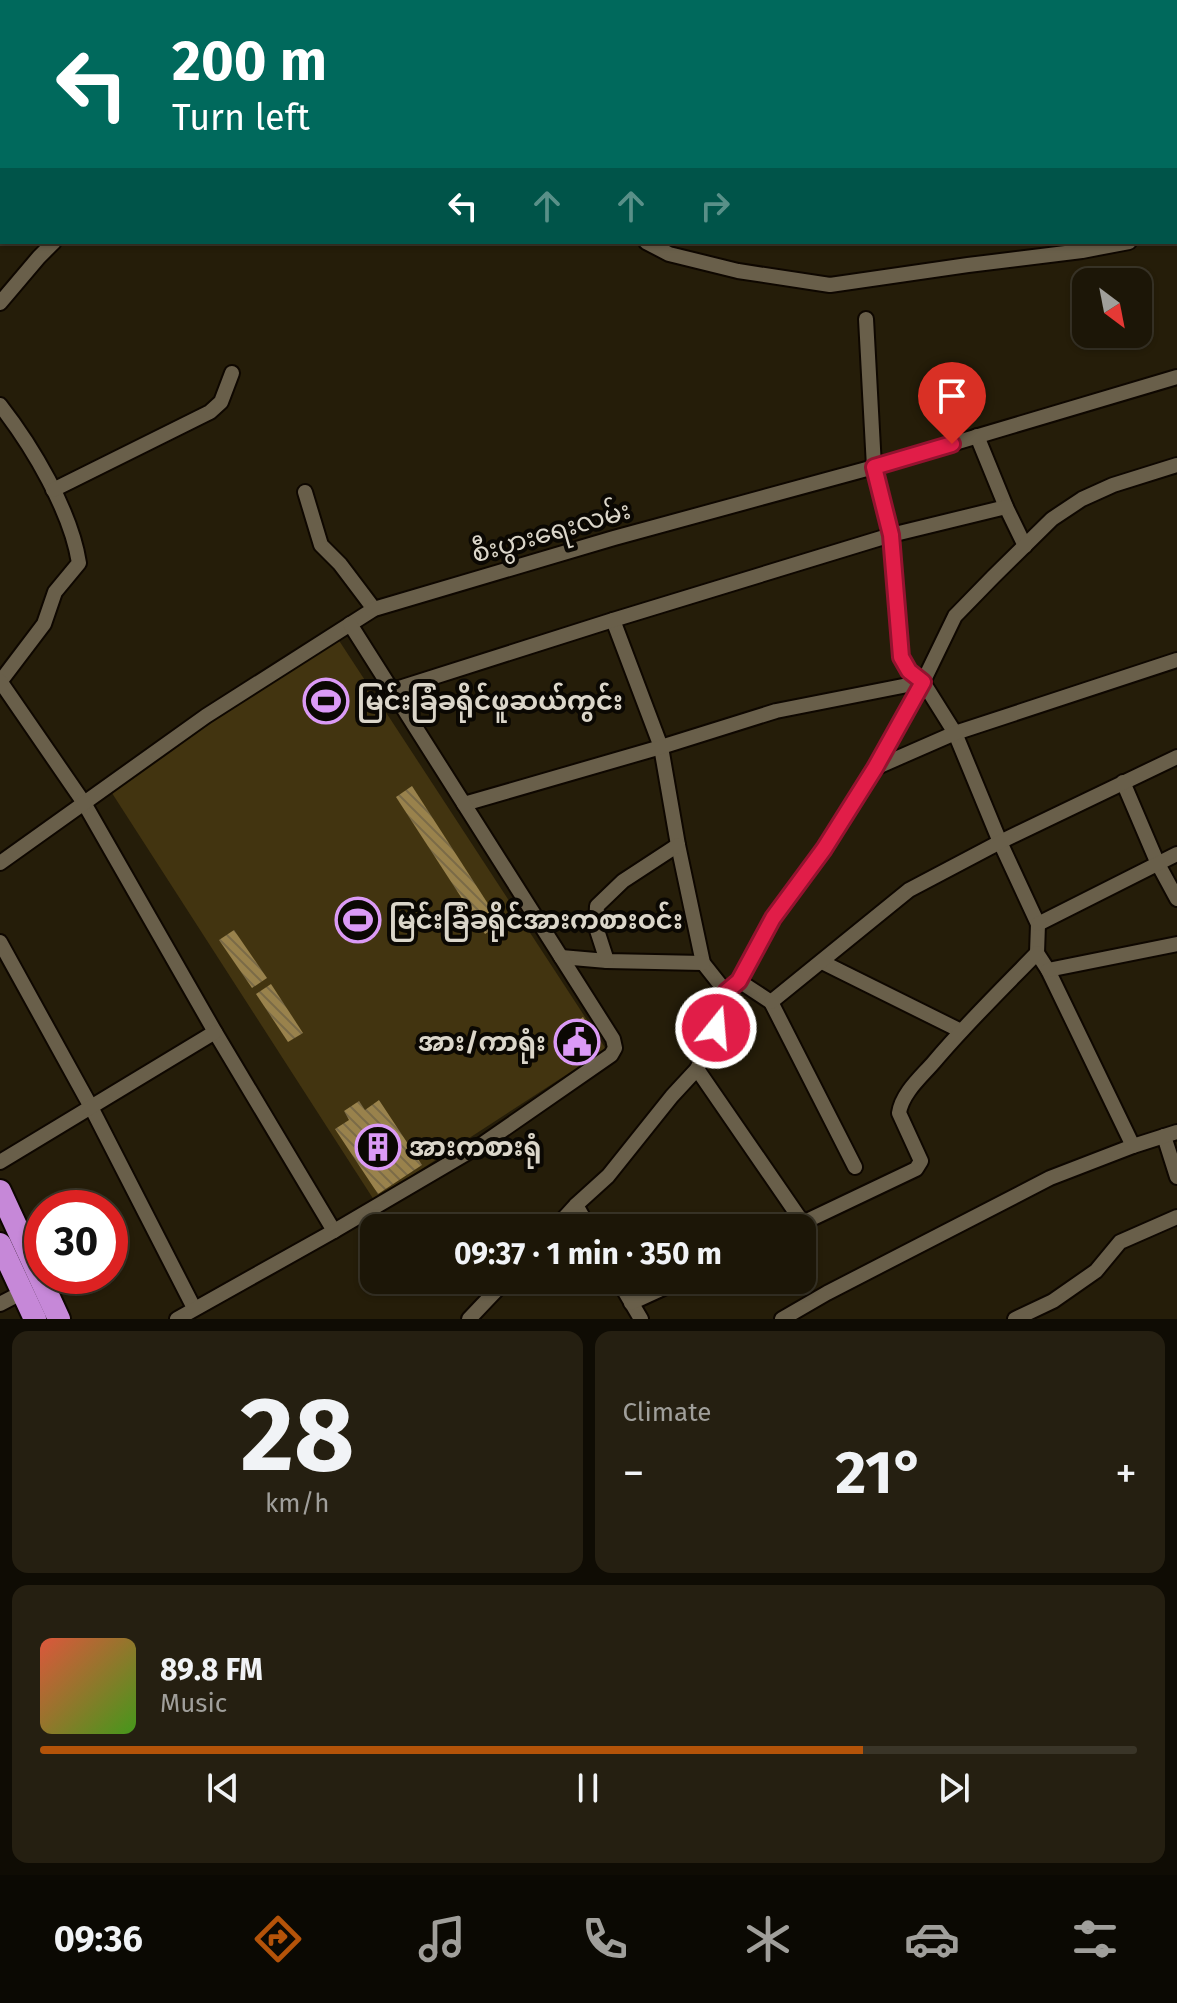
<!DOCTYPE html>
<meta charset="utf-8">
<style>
:root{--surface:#1c1607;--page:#251f11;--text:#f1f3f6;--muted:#a09f9b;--line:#3a3528;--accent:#b45309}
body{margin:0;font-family:"Fira Sans","Noto Sans Myanmar",sans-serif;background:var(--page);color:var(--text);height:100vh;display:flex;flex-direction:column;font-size:30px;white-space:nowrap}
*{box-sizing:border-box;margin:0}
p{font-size:26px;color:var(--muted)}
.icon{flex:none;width:44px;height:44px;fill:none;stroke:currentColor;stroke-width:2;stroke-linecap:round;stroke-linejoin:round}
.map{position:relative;height:1319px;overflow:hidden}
.drawer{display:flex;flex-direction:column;gap:12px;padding:12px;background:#0f0c04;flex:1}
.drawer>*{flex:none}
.hud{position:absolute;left:0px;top:0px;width:1178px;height:244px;box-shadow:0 2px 6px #0004,0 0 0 2px var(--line);background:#00695c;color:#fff;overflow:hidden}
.needle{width:52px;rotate:148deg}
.tools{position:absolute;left:1072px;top:268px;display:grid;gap:16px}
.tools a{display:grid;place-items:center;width:80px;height:80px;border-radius:16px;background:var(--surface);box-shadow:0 2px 6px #0004,0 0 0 2px var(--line);font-size:40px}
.speed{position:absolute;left:24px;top:1190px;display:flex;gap:16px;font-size:40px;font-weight:700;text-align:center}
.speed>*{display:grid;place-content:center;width:104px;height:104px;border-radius:50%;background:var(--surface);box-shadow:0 2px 6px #0004,0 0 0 2px var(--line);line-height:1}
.speed .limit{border:12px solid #d22;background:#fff;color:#111}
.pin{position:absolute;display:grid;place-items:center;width:68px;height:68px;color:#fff;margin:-82px -34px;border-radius:50% 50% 50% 0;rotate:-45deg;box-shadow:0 0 8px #0007}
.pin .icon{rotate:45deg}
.me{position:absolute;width:88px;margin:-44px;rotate:17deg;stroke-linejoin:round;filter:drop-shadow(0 0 6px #0008)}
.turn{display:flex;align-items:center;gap:28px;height:168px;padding:0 40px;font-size:36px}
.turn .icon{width:104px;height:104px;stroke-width:2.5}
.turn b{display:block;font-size:56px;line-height:68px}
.lanes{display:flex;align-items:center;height:76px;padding:0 40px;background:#0003;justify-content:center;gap:40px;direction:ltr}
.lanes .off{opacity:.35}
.big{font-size:60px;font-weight:700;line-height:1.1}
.drawer .tile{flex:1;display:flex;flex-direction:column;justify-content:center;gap:12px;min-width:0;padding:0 28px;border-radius:16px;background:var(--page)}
.drawer .dial{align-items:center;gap:0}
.dial b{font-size:104px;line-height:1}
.song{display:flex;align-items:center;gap:24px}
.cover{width:96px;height:96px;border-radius:12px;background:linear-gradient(135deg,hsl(10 70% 55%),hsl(100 70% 35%))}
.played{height:8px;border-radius:4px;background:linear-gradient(90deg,var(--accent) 75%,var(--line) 75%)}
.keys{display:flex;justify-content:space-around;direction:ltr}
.heat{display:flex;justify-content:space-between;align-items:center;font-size:44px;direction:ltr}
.drawer .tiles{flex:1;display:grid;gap:12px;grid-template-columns:1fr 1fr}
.tile:last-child{grid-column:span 2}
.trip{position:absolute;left:360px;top:1214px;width:456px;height:80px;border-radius:16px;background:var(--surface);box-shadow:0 2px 6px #0004,0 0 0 2px var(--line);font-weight:700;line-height:80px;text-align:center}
.menu{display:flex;height:128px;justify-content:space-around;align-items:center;background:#0b0903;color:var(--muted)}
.menu .icon{width:56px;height:56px}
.menu .on{color:var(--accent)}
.menu b{font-size:36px;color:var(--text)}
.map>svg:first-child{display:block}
.pitch{fill:#423410}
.building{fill:url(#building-back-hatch)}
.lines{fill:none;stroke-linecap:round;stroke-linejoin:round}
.minor-casing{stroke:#0e0700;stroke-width:18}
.trunk-casing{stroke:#0e0700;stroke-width:26}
.minor{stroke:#695f4a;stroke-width:14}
.trunk{stroke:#c688d8;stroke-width:22}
.route-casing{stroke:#92132f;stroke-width:20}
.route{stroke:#e11d48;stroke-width:14}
.labels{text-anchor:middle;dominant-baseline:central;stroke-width:8;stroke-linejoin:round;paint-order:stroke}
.street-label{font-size:26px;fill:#dbd6ca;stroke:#0b0803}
.poi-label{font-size:26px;font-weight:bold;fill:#dbd6ca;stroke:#0b0803;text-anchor:start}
</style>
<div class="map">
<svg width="1177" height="1319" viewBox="0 0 1177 1319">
<defs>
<pattern id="building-back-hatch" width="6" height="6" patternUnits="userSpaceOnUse" patternTransform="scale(2)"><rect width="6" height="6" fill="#99824c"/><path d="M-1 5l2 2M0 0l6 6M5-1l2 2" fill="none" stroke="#7b6b47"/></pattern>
</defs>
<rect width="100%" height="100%" fill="#251d09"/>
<path class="pitch" d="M338 639 606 1049 374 1200 110 790Z"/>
<g class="building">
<path d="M412 786 501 924 485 934 396 797Z"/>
<path d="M234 930 267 978 252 988 219 940Z"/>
<path d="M271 984 303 1033 288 1042 256 994Z"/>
<path d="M583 1017 588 1025 581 1030 595 1051 578 1063 559 1034Z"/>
<path d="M379 1100 422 1165 378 1194 335 1129 349 1120 344 1111 359 1101 365 1110Z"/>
</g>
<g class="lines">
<g class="minor-casing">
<g id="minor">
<path d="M11 0 12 2"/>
<path d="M454 0 456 2"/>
<path d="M818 2 827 0"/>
<path d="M1176 23H1177"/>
<path d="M1176 233H1177"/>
<path d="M646 242 669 254 738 271 830 285 968 265 1082 251 1129 242"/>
<path d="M0 303 39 257 54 242"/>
<path d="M866 319 874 467 891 535 901 657 909 671 923 682 955 733 1000 842 1038 924 1037 953 1048 970 1133 1146"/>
<path d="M0 405C32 446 71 511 79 563L55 592 44 624 0 682"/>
<path d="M977 436 1006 507 1025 546"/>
<path d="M53 490 210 412 221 402 232 373"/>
<path d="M305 492 321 545 340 564 374 609"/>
<path d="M613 620 661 747 678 845 703 963 726 992"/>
<path d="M0 681 84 803 215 1032 334 1231"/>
<path d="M393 690 613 620 891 535 1006 507"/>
<path d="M875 768 955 733 1177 660"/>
<path d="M1123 782 1158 864 1177 899"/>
<path d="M464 804 661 747 776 711 923 682"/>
<path d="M0 863 206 716 374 609 614 538 874 467 1177 377"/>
<path d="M1038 924 1177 854"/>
<path d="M0 942 91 1107 194 1308"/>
<path d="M561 957 607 961 703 963"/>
<path d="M607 961 596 927 597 906 623 881 678 845"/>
<path d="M822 962 961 1031"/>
<path d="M1048 970 1177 944"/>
<path d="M739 981 771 1002 855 1167"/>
<path d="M771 1002 909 890 1000 842 1177 757"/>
<path d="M697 1069 803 1223"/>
<path d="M1164 1136 1177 1177"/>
<path d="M0 1162 215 1032"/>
<path d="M576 1205 589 1228"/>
<path d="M555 1228 576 1205 608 1176 672 1096 697 1069 716 1028 726 992 739 981 773 918 824 849 875 768 923 682 955 616 993 577 1052 519 1082 499 1113 485 1177 465"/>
<path d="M792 1228 916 1169 921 1161 899 1113C902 1093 921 1077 934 1062 966 1024 1002 989 1037 953"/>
<path d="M618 1280 641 1319"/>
<path d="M631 1303 681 1280"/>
<path d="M0 1304 23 1292"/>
<path d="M177 1319 334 1231 484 1143 611 1055 615 1048 613 1039 350 624"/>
<path d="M469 1319 506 1280"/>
<path d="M782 1319 827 1293 1050 1178 1133 1146 1177 1132"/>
<path d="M1015 1319 1053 1301 1096 1271 1120 1242 1177 1217"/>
</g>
</g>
<g class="trunk-casing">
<g id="trunk">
<path d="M0 1191 59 1319"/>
<path d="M0 1244 35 1319"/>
</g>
</g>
<use href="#minor" class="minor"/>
<use href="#trunk" class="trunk"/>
</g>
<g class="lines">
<g class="route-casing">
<path id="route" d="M716 1028 726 992 739 981 773 918 824 849 875 768 923 682 909 671 901 657 891 535 874 467 952 444"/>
</g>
<use href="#route" class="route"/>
</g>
<defs>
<g id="stadium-ring" transform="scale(2.3)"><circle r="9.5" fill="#0b0803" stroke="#db9af6" stroke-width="1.5"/><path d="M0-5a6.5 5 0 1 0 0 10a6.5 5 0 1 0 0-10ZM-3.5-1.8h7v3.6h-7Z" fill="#db9af6"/></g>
<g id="civic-ring" transform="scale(2.3)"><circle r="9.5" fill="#0b0803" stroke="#db9af6" stroke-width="1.5"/><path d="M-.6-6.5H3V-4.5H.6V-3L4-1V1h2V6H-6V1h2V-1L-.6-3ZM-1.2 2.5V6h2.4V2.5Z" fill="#db9af6"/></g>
<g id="building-ring" transform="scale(2.3)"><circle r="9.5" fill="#0b0803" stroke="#db9af6" stroke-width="1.5"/><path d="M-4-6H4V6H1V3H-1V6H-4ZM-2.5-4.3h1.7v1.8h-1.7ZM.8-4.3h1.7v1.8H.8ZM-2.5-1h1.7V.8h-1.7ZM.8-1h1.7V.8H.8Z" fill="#db9af6"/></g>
</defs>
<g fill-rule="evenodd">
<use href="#stadium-ring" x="326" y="701"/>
<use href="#stadium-ring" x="358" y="920"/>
<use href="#civic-ring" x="577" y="1042"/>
<use href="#building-ring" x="378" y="1147"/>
</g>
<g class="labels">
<g class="street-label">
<text transform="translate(551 532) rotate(-16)">စီးပွားရေးလမ်း</text>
</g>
<g class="poi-label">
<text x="357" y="701">မြင်းခြံခရိုင်ဖူဆယ်ကွင်း</text>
<text x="389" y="920">မြင်းခြံခရိုင်အားကစားဝင်း</text>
<text x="546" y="1042" text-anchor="end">အား/ကာရုံး</text>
<text x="409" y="1147">အားကစားရုံ</text>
</g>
</g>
</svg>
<div class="tools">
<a><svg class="needle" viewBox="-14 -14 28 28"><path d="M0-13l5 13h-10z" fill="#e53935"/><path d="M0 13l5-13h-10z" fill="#a09f9b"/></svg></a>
</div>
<div class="speed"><div class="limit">30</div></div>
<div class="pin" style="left:952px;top:444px;background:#d93025"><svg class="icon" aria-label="arrive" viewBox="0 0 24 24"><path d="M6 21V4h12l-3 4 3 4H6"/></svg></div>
<svg class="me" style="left:716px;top:1028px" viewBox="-20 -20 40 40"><circle r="17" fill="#e11d48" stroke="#fff" stroke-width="3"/><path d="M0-11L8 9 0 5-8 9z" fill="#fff"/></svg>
<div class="trip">09:37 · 1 min · 350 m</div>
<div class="hud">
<div class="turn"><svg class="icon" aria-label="left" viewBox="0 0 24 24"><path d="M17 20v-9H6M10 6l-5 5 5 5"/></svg><div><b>200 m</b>Turn left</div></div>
<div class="lanes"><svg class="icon" aria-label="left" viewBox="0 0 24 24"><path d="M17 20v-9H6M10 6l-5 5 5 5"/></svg><svg class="icon off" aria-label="ahead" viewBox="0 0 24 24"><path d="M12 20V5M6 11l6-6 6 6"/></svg><svg class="icon off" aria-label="ahead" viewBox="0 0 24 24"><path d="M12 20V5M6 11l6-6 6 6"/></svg><svg class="icon off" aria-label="right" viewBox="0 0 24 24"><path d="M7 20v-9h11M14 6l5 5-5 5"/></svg></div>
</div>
</div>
<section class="drawer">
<div class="tiles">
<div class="tile dial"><b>28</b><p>km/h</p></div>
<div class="tile"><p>Climate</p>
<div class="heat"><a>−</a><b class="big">21°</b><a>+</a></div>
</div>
<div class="tile">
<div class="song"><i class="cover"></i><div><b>89.8 FM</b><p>Music</p></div></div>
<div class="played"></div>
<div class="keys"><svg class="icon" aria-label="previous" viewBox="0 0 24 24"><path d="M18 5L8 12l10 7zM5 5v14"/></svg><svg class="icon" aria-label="pause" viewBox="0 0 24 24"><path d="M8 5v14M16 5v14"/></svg><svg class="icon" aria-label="next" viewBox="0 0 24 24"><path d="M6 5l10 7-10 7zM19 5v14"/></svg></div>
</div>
</div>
</section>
<nav class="menu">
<b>09:36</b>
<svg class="icon on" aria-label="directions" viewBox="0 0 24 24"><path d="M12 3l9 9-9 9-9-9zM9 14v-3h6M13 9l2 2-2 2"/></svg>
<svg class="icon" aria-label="music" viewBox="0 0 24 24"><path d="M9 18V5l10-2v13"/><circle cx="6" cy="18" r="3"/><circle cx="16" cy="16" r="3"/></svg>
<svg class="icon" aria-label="phone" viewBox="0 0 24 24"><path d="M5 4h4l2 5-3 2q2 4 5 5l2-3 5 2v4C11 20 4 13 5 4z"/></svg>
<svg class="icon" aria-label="climate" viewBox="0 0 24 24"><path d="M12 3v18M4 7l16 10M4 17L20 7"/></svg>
<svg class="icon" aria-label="car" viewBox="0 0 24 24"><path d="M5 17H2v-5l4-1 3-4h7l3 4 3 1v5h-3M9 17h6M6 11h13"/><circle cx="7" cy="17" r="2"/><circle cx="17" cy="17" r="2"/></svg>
<svg class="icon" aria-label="filters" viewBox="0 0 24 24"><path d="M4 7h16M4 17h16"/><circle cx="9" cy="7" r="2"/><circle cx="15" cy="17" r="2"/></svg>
</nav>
